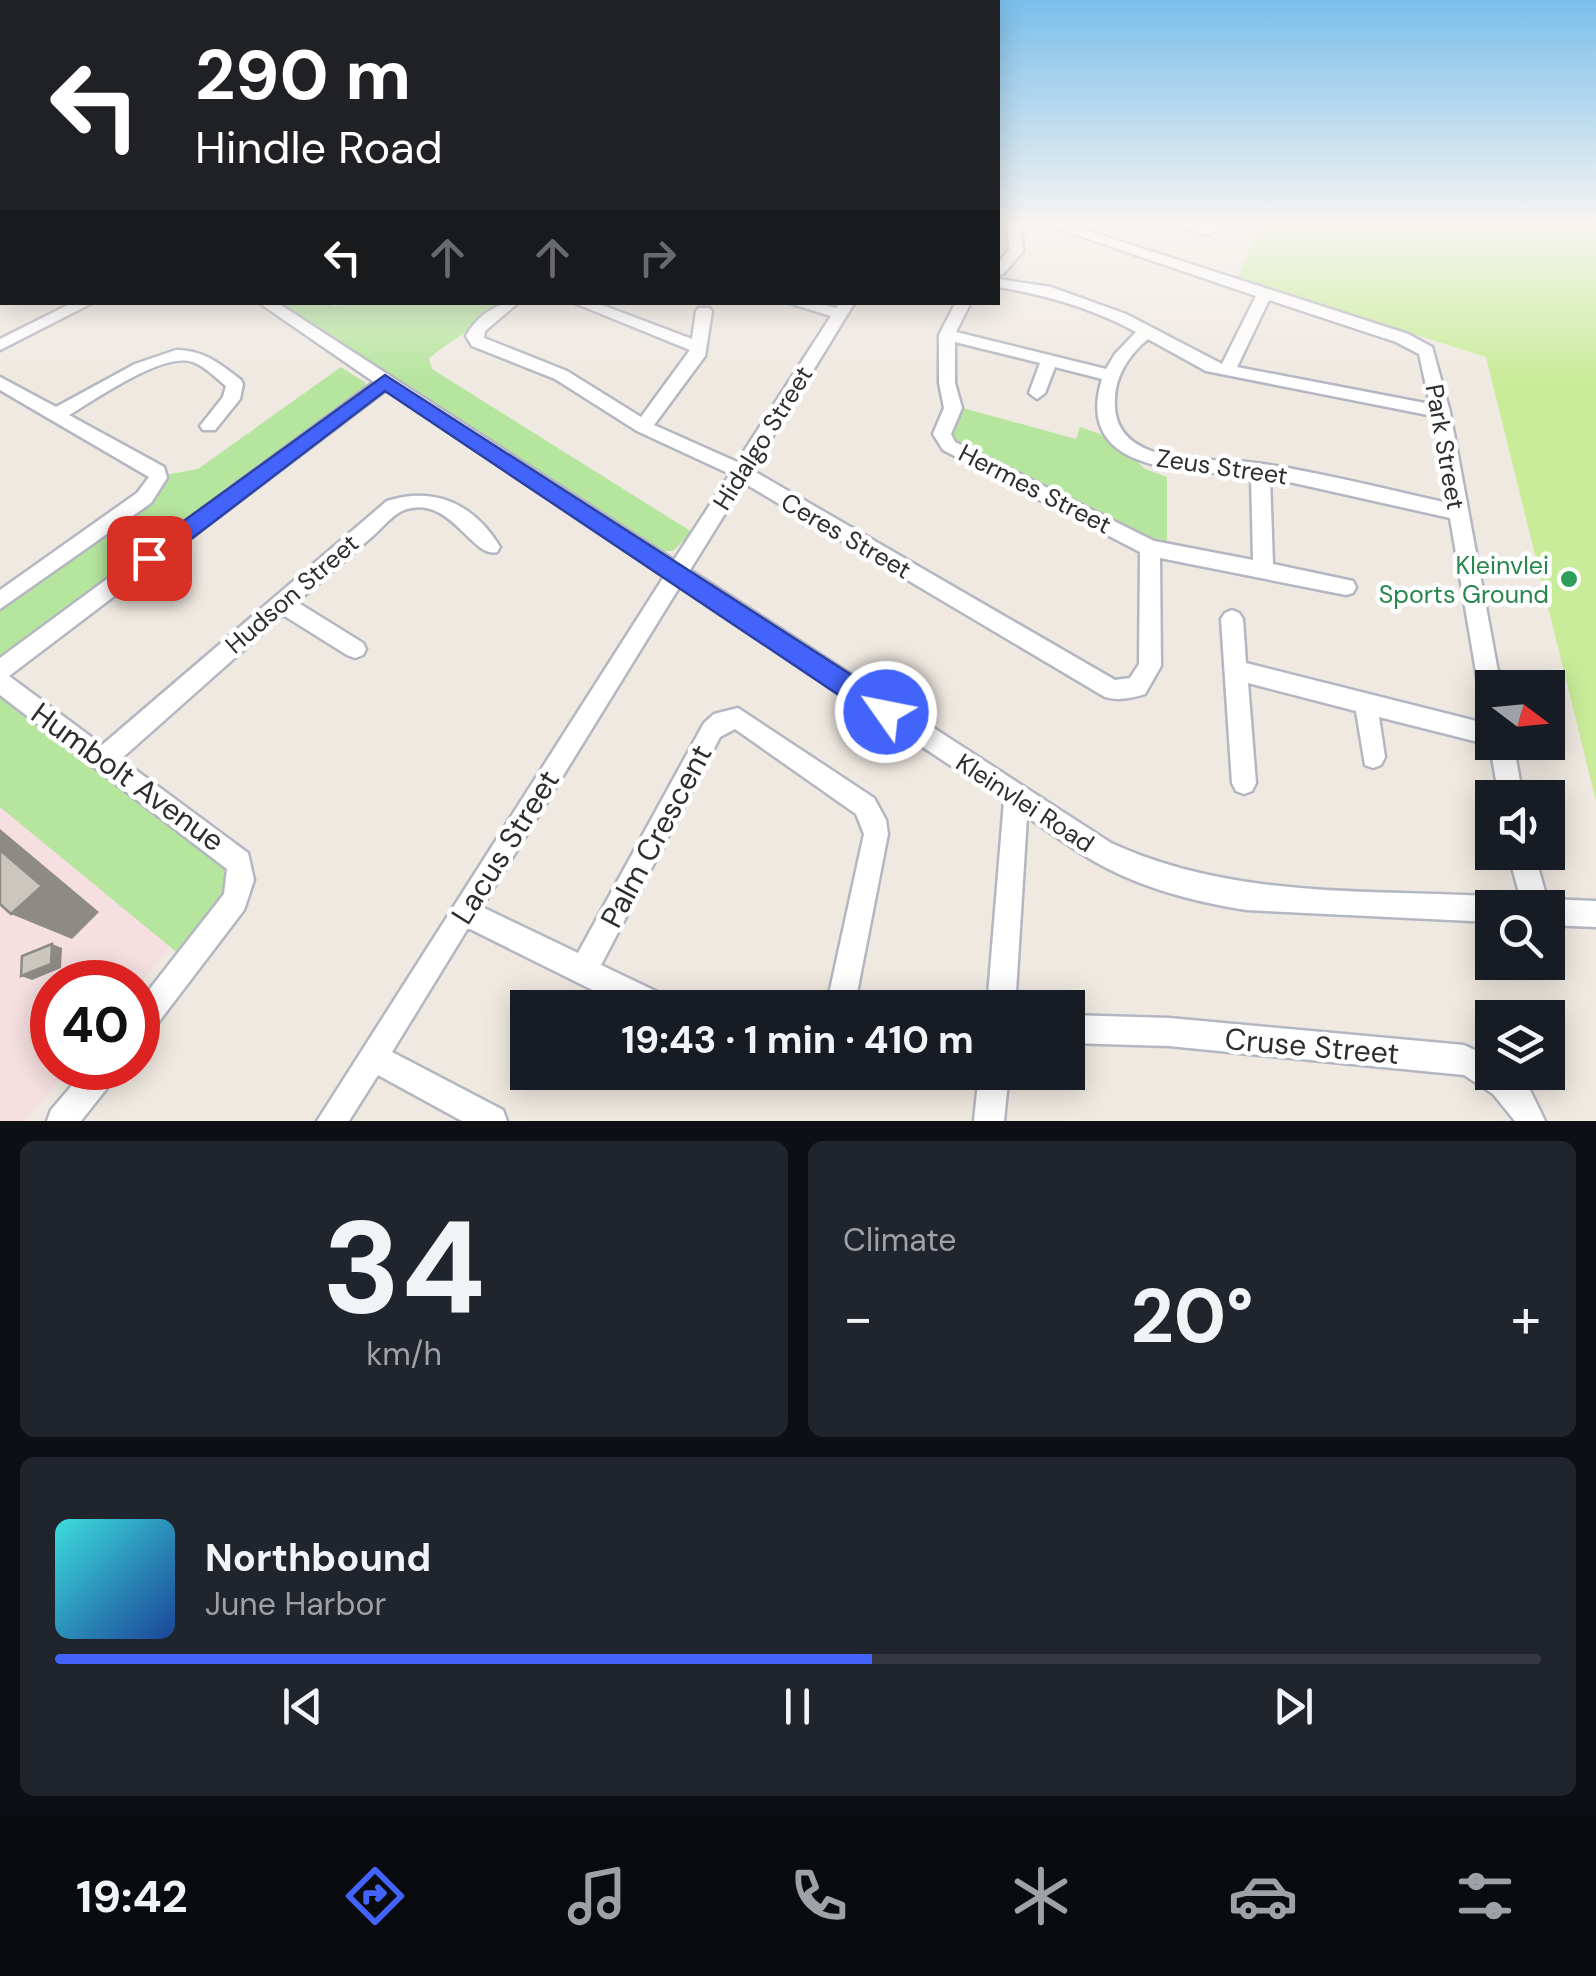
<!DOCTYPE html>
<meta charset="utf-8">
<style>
:root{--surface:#171b24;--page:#20242c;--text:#f1f3f6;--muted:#9ea1a6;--line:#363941;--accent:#4264fb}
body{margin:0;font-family:"DM Sans",sans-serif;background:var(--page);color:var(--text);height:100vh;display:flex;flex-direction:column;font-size:38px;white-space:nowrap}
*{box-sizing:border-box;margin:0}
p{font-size:32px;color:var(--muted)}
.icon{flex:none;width:55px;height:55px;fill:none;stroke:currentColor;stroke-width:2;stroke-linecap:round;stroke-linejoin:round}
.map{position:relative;height:1121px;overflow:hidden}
.panel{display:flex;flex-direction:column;gap:20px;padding:20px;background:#0d0f14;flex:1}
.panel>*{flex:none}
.top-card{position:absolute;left:0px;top:0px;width:1000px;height:305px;box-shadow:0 5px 25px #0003;background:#202124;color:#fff;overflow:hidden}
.needle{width:65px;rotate:106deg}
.tools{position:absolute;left:1475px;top:670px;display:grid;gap:20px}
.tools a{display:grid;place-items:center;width:90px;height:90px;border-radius:0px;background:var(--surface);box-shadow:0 5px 25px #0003;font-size:50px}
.speed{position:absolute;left:30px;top:960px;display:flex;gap:20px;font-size:50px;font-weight:700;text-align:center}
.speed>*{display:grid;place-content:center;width:130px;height:130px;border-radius:50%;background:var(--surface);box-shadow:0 5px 25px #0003;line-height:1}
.speed .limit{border:15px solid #d22;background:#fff;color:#111}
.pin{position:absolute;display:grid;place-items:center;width:85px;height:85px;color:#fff;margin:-42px;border-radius:20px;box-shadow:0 5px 15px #0006}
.me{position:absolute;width:110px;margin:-55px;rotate:303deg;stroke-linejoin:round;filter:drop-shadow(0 0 8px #0008)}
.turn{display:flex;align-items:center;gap:35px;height:210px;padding:0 30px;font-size:45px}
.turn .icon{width:130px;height:130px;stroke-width:2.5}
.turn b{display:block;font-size:70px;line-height:85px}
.lanes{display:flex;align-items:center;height:95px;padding:0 30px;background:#0003;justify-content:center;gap:50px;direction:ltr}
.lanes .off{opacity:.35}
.big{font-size:75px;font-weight:700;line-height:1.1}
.panel .card{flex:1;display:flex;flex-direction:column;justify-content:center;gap:15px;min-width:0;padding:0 35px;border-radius:15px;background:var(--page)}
.panel .dial{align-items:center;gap:0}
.dial b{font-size:130px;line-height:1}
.song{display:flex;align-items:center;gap:30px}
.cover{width:120px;height:120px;border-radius:15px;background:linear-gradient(135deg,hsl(180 70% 55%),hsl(220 70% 35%))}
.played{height:10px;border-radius:5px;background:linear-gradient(90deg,var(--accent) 55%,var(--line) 55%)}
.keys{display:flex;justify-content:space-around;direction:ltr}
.heat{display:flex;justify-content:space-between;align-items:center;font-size:55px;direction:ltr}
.panel .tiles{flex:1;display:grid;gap:20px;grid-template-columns:1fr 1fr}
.card:last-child{grid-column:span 2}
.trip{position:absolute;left:510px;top:990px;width:575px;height:100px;border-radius:0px;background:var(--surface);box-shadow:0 5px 25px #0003;font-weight:700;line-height:100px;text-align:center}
.dock{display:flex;height:160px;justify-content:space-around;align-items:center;background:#090b0e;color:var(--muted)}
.dock .icon{width:70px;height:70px}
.dock .on{color:var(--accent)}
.dock b{font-size:45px;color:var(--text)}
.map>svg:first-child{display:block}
.medical{fill:#f5dfe0}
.green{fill:#b6e59e}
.pitch{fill:#c9ec9a}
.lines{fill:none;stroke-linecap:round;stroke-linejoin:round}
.minor-casing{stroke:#b4b7c1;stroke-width:5}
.minor{fill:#fff;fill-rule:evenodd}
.shaded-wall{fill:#8e8b86}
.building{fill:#cbc7bf;stroke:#8e8b86;stroke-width:2.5}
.route{fill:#4264fb;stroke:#2b41a3;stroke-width:2.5}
.leisure-dot{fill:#2e9e5b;stroke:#fff;stroke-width:4}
.labels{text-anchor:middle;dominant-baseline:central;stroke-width:9;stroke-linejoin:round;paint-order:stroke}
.street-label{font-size:25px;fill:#2e2e2e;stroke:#fff}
.leisure-label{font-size:25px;fill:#27864d;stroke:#fff;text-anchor:end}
.near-street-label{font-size:30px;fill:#2e2e2e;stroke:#fff}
</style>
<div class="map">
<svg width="1596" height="1121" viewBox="0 0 1596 1121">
<rect width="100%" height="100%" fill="#efe9e1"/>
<path class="medical" d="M0 807 171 946 138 986V982H52V1068H69L24 1121H0Z"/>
<g class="green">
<path d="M342 302 506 303C481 323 455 338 429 358L432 369 692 532 673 551H660L277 303H329L336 307Z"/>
<path d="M341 367 366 383 362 391 11 653 0 656V606L155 495 165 475 198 469Z"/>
<path d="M959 407 1076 439 1080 427 1109 437 1145 469 1167 477V549L958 445 950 438Z"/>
<path d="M0 697 220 860C240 894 199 929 180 955L0 807Z"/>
</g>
<path class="pitch" d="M1259 223H1596V801L1486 357 1238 279Z"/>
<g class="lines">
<g class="minor-casing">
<g id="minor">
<path d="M1007 223H1021L1023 251 1003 274 998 275V263L1009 250Z"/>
<path d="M1042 223H1063L1408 334 1432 347 1450 412 1501 688H1492V711L1484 708 1481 701 1450 518 1285 481 1270 478 1273 564 1353 581 1356 587 1353 593 1346 595 1160 558 1161 666 1145 694C1133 698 1117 701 1105 697L744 483 690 570 1111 843C1230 898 1364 890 1492 896L1501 900 1505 908H1492V922L1247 910C1194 902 1138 887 1092 860 1070 847 1048 831 1027 817L1015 1008H987L1004 801 680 586 482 907 578 953 704 723 714 714 738 708 874 798 886 820 888 834 854 1008H826L864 834 856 814 735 729 720 737 601 965 670 998 674 1008H629L468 928 392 1052 503 1110 507 1121H462L378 1075 349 1121H317L665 575 386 390 9 676 102 745 387 501C435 486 474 504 500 547L497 552C472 559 450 493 404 510 393 514 383 527 374 535 348 557 323 580 297 602L363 643 366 649 363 655 355 658 347 655 283 615 121 759 248 853 254 880 244 910 148 1036 138 1040V1004L224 894 227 869 0 695V658L374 382 258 302H276L674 560 730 474 637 431 555 379 472 346 466 336C477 316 497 302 519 302L485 331 484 338 567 371 641 417 690 350 572 302H594L692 339 696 311 699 308H709L712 311 705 356 654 425 737 462 831 316 786 302H814L836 308 840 302H855L752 470 1115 680 1130 678 1139 664 1140 552 943 450 933 434 944 408 939 383V335L956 302H971L956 332 1106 369 1115 354 1136 332C1092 308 1046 295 998 287V279L1051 287 1126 314 1222 364 1256 296ZM1269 300 1396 342 1419 354 1430 404 1237 367ZM1148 339 1206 371 1433 416 1448 503C1395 491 1342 478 1288 468 1271 465 1253 462 1235 461 1191 459 1110 462 1115 398 1116 374 1130 354 1148 339ZM955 342 1040 363 1029 393 1037 399 1045 393 1055 367 1102 379C1072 476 1192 470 1251 475L1253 560 1154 541 955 442 951 434 962 408 955 383Z"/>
<path d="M1168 223 1206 226 1226 223 1209 235Z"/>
<path d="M74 302H94L0 350V339Z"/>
<path d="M176 350C204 350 220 364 241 380L243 384 240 399 215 430H203L200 426 223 397 226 386C216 378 206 367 193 362 164 351 96 399 69 415L164 467 167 478 151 503 0 609V590L137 493 149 477 0 390V377L56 407 135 364Z"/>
<path d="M1232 610 1239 613 1243 619 1246 663 1492 725V742H1513L1523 798H1499L1490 745 1379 717 1385 757 1381 765 1373 768 1365 765 1356 711 1248 683 1256 783 1252 791 1244 794 1236 791 1232 783 1221 619 1225 613Z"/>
<path d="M1508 852H1534L1547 899 1596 901V927L1548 925V908H1523Z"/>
<path d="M1068 1015 1169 1018 1464 1045 1492 1058V1072L1514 1073 1530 1090 1545 1121H1515L1493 1094 1464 1075 1169 1046 1068 1043Z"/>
<path d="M87 1068H120L115 1078 81 1121H47L51 1110Z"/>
<path d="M979 1072H1009L1004 1121H974Z"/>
</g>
</g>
<use href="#minor" class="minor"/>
</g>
<g class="shaded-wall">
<path d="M0 829 99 912 72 939 11 914 0 850Z"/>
<path d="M52 944 62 948 61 968 32 980 21 976Z"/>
</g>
<g class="building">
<path d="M0 850 42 886 11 914 0 904Z"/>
<path d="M52 944 51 964 21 976 22 956Z"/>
</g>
<linearGradient id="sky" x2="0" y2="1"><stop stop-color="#7abfeb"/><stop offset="0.59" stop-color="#f8f5f2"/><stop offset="1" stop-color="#f8f5f2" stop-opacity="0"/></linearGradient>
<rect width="1596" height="380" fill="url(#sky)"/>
<path class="route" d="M385 375 895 703 898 712 895 720 886 723 876 720 385 391 157 565H141L138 558 141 552Z"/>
<circle class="leisure-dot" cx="1569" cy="579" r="10"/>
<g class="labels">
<g class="street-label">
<text transform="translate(763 438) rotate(-58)">Hidalgo Street</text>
<text transform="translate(1445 447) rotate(80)">Park Street</text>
<text transform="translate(1222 467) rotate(8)">Zeus Street</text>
<text transform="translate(1035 489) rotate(27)">Hermes Street</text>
<text transform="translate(846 536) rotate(30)">Ceres Street</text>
<text transform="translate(292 594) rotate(-41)">Hudson Street</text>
<text transform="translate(1025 803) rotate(33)">Kleinvlei Road</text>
</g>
<g class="leisure-label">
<text x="1549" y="565">Kleinvlei<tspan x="1549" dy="29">Sports Ground</tspan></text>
</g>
<g class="near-street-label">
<text transform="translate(128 777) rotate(36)">Humbolt Avenue</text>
<text transform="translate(656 836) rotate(-62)">Palm Crescent</text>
<text transform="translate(505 847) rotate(-58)">Lacus Street</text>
<text transform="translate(1312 1046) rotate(5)">Cruse Street</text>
</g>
</g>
</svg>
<div class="tools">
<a><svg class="needle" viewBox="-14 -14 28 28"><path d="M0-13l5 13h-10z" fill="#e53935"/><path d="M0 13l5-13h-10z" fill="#9ea1a6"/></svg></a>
<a><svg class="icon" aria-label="sound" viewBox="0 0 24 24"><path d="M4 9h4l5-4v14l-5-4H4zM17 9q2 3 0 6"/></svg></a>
<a><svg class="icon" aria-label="search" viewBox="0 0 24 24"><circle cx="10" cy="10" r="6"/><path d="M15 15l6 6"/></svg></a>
<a><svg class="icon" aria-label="layers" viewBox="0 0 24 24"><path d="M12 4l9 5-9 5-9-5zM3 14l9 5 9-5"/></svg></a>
</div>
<div class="speed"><div class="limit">40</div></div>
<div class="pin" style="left:149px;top:558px;background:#d93025"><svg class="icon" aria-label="arrive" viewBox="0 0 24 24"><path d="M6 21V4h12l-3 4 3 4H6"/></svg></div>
<svg class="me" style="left:886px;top:712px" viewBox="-20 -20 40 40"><circle r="17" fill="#4264fb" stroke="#fff" stroke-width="3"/><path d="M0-11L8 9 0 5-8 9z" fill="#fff"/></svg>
<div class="trip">19:43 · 1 min · 410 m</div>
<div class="top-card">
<div class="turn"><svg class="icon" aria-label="left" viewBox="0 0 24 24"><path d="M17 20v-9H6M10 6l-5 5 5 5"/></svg><div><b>290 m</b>Hindle Road</div></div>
<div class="lanes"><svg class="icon" aria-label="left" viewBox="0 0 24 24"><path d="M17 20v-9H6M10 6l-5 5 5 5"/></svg><svg class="icon off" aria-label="ahead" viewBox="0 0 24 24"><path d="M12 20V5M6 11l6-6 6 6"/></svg><svg class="icon off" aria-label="ahead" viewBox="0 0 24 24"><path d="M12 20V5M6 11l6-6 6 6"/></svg><svg class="icon off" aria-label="right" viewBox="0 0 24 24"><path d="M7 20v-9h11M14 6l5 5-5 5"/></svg></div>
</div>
</div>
<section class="panel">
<div class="tiles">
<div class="card dial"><b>34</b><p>km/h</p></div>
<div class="card"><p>Climate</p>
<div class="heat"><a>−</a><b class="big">20°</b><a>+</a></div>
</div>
<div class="card">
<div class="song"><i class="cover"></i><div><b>Northbound</b><p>June Harbor</p></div></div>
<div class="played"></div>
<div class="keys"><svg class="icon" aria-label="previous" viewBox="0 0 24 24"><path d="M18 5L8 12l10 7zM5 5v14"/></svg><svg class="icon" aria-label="pause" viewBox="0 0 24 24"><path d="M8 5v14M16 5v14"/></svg><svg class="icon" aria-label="next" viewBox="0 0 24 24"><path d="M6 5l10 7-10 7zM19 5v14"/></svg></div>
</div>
</div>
</section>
<nav class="dock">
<b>19:42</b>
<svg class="icon on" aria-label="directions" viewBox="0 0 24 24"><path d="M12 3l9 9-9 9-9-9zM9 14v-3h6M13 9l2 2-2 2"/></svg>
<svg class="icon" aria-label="music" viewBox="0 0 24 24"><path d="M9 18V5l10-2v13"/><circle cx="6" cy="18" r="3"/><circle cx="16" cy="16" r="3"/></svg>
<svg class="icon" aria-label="phone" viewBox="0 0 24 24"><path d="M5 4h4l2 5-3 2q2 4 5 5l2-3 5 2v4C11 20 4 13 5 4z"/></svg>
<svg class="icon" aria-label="climate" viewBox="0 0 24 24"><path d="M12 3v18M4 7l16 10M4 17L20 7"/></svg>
<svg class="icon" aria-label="car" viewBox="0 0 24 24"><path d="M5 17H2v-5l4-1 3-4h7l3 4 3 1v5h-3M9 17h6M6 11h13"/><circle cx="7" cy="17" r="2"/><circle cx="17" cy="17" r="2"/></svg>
<svg class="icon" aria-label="filters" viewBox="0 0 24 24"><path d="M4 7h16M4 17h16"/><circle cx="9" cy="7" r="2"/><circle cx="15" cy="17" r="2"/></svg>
</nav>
